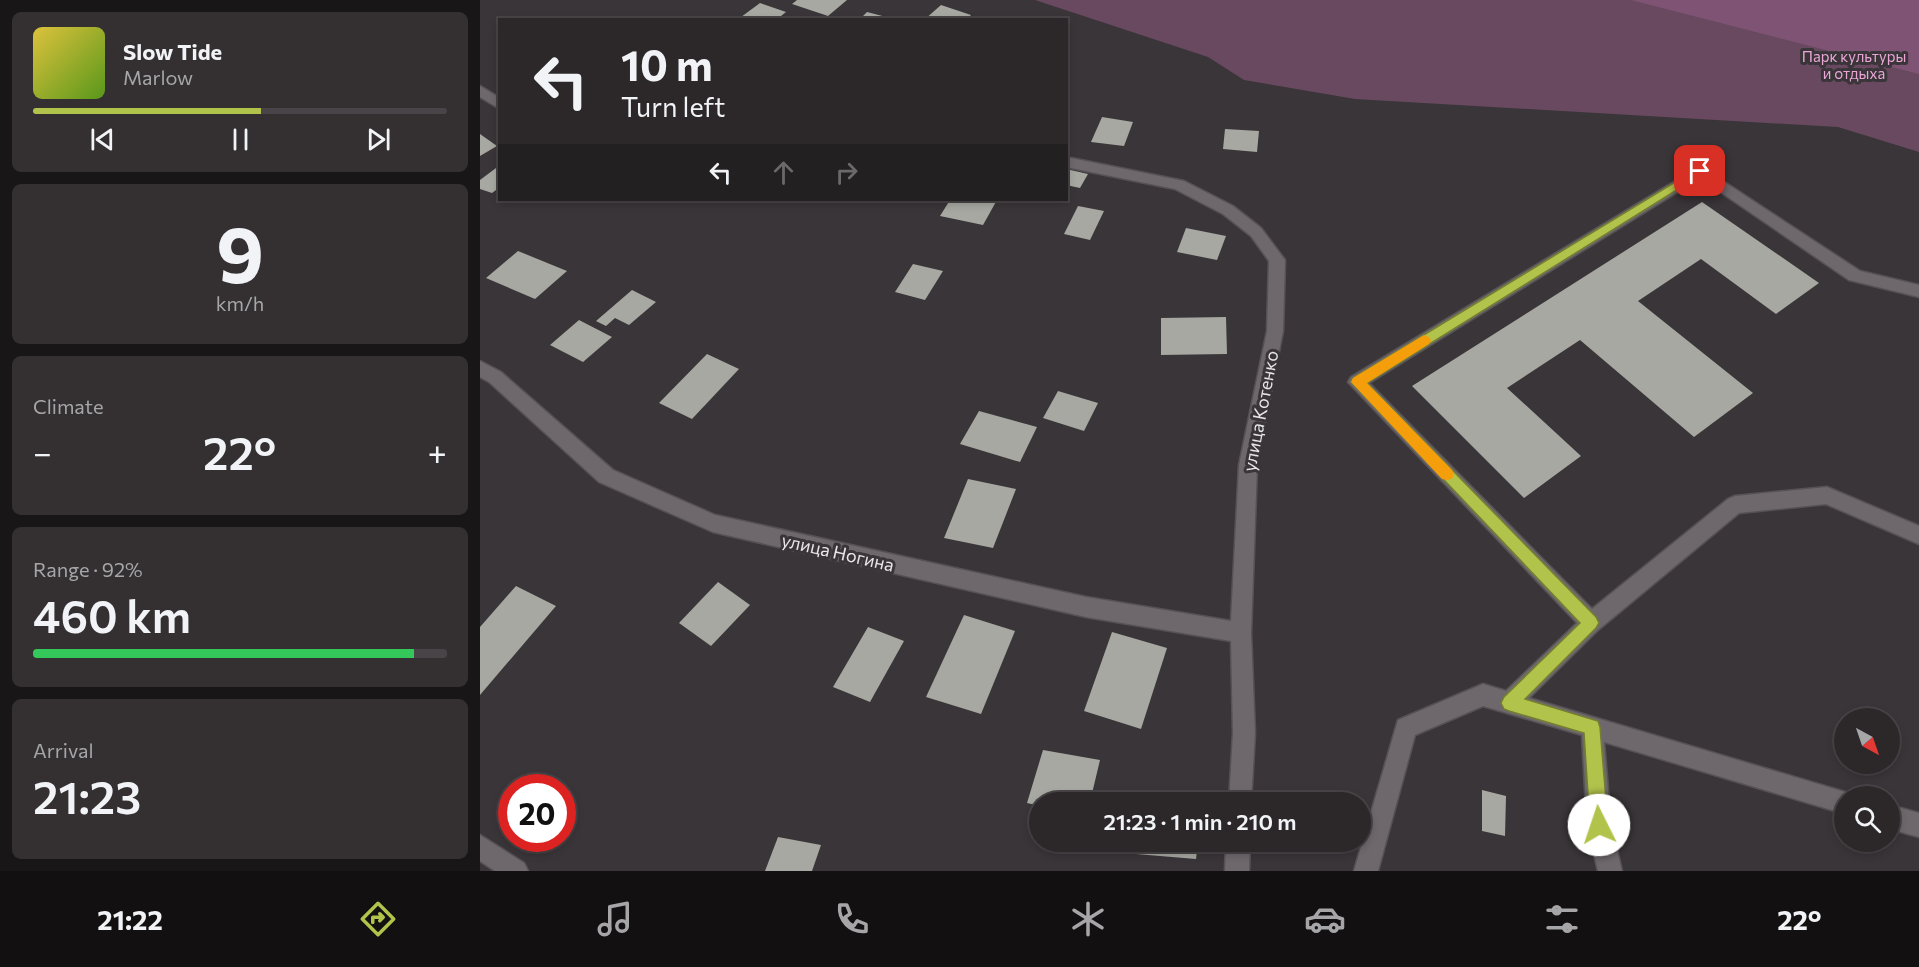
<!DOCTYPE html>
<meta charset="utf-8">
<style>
:root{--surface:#2c282a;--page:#343032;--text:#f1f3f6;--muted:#a6a6a8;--line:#484447;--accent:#b2c34b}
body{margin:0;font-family:Commissioner,sans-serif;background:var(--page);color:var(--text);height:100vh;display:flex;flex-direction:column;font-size:22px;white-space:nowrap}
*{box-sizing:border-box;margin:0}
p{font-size:20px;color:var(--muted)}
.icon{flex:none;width:33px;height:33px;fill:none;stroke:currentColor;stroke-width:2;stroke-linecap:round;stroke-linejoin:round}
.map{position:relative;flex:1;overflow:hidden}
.side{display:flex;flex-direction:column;gap:12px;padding:12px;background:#181617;width:480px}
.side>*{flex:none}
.top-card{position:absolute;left:18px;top:18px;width:570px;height:183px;border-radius:0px;box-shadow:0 3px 9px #0003,0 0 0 2px var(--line);background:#2c282a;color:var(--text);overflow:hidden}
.needle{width:39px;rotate:140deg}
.fabs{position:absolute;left:1354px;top:708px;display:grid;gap:12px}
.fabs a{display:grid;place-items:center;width:66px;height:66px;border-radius:50%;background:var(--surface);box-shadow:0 3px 9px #0003,0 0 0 2px var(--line);font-size:30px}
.speed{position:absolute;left:18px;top:774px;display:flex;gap:12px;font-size:30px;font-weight:700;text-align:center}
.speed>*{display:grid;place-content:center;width:78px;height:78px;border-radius:50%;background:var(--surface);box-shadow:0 3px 9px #0003,0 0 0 2px var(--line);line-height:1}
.speed .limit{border:9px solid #d22;background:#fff;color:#111}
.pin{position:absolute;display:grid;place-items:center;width:51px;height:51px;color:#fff;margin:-26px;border-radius:12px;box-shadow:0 3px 9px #0006}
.me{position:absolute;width:66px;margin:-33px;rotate:356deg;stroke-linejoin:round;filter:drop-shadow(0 0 4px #0008)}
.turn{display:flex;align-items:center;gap:21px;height:126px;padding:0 24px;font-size:27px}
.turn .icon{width:78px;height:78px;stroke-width:2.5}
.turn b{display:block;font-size:42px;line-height:51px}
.lanes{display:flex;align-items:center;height:57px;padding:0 24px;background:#0003;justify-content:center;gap:30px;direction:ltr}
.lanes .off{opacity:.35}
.big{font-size:45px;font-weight:600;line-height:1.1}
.side .widget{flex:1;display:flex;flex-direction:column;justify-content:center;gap:9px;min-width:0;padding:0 21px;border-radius:9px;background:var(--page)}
.side .dial{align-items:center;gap:0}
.dial b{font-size:78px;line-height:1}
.song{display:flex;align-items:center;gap:18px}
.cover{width:72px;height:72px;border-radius:9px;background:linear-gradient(135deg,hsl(50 70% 55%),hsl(90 70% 35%))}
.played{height:6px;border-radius:3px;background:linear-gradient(90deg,var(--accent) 55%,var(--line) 55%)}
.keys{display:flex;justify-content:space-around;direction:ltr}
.heat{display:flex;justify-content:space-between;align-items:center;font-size:33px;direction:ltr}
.charge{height:9px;border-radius:4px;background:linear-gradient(90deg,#34c759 92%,var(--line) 0)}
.trip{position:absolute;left:549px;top:792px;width:342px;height:60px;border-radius:30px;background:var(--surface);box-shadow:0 3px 9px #0003,0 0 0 2px var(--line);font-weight:600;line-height:60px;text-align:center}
.tabs{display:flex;height:96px;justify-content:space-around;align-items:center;background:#121011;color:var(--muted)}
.tabs .icon{width:42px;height:42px}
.tabs .selected{color:var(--accent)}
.tabs b{font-size:27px;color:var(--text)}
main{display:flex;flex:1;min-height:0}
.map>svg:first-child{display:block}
.green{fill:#684960}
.forest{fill:#7f5374}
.building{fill:#a6a8a1}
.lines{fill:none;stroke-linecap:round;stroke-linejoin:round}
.minor-casing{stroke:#555154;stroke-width:3}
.minor{fill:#6e686c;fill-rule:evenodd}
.route{fill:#b2c34b;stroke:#747f31;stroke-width:1.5}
.slow{fill:#f59e0b}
.labels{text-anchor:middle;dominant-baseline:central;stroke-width:6;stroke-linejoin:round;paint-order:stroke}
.far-park-label{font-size:15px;fill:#eba6d8;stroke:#3a3538}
.street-label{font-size:18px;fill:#e8e5e7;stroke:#3a3538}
</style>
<main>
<section class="side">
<div class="widget">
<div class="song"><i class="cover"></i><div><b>Slow Tide</b><p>Marlow</p></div></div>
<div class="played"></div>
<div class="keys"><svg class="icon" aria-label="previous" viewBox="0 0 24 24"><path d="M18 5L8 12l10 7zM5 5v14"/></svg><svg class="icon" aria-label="pause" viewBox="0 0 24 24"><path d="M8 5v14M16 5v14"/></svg><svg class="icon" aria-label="next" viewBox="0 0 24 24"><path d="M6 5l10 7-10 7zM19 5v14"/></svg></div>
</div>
<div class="widget dial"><b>9</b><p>km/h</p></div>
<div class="widget"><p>Climate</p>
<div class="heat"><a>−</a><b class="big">22°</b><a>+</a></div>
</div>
<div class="widget"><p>Range · 92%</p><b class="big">460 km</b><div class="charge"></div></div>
<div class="widget"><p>Arrival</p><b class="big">21:23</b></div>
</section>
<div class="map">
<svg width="1439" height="871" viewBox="0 0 1439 871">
<rect width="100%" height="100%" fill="#3a3538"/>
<path class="green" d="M555 0H1439V152L1358 127 875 99 764 80 728 57Z"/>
<path class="forest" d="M1151 0H1439V74Z"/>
<g class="building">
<path d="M317 0H367L348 16 312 4Z"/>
<path d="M280 3 306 12 296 20H257Z"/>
<path d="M461 5 491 15 486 20H444Z"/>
<path d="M387 12 414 19V20H379Z"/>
<path d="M622 117 653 122 644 146 611 142Z"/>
<path d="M745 129 779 131 777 152 743 149Z"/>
<path d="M0 134 17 146 0 156Z"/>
<path d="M20 165V187L12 193 0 189V180Z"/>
<path d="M586 169 608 174 600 188 586 185Z"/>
<path d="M470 200H517L503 225 460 216Z"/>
<path d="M1222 202 1339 283 1296 314 1221 259 1158 301 1273 393 1214 437 1100 340 1027 388 1101 456 1044 498 932 386Z"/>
<path d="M598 206 624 211 610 240 584 234Z"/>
<path d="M706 228 746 236 737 260 697 252Z"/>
<path d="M38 251 87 271 55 299 6 278Z"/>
<path d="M433 264 463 271 445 300 415 292Z"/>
<path d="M152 290 176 302 149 325 135 318 126 326 116 321Z"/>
<path d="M746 317 747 354 681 355V318Z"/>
<path d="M99 320 132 337 103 362 70 345Z"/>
<path d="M227 354 259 369 212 419 179 403Z"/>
<path d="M578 391 618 403 604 431 563 418Z"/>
<path d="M499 411 557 427 540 462 480 444Z"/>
<path d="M488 479 536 489 513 548 464 538Z"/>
<path d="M238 582 270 605 231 646 199 623Z"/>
<path d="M36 586 76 606 0 695V627Z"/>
<path d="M484 615 535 631 501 714 446 697Z"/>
<path d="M388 627 424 641 390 702 353 687Z"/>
<path d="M632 632 687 648 661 729 604 711Z"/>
<path d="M563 750 620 760 610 802H560V806L547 803Z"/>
<path d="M1002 790 1026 796 1025 836 1002 831Z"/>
<path d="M298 837 341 845 332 871H285Z"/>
<path d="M658 842H718L716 859 656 854Z"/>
</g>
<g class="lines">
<g class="minor-casing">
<g id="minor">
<path d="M0 86 20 98V109L0 97Z"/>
<path d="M586 157 704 181 753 206 781 228 805 260 803 331 777 465 771 633 775 733 771 802H749L753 733 751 641 606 617 233 532 119 482 9 382 0 377V361L21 372 133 470 235 515 606 597 751 621 759 465 787 331 789 261 771 236 743 214 695 189 586 167Z"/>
<path d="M1220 166 1380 271 1439 285V297L1369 280 1220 178 889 383 1112 609 1248 499 1255 496 1347 487 1439 526V544L1346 504 1259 513 1118 630 1049 698 1365 792 1374 796H1365V814L1124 742 1131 825 1142 871H1118L1107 825 1102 735 1003 706 935 735 898 871H874L918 720 1003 684 1026 691 1097 623 868 382 871 377Z"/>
<path d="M1410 805 1439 813V837L1410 829Z"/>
<path d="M0 835 44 863 48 871H15L0 861Z"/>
<path d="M746 842H770L769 871H745Z"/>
</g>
</g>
<use href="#minor" class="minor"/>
</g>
<path class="route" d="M1220 167 1224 168V173L887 383 1116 617 1119 623 1116 628 1045 699 1118 721 1120 727 1128 825 1125 831 1119 834 1113 831 1110 825 1104 733 1029 711 1024 709 1021 703 1024 697 1100 623 871 382 873 378Z"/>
<path class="slow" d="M944 335 949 337 951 341 949 344 887 383 972 470 974 474 972 479 967 480 962 479 871 382 873 378Z"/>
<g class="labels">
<g class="far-park-label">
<text x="1374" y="56">Парк культуры<tspan x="1374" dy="17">и отдыха</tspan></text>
</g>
<g class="street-label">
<text transform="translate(780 411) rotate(-79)">улица Котенко</text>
<text transform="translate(358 552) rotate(13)">улица Ногина</text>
</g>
</g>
</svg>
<div class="fabs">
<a><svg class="needle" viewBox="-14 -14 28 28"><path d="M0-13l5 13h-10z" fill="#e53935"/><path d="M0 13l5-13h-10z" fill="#a6a6a8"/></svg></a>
<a><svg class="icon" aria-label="search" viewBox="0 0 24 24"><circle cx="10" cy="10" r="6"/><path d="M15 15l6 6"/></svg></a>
</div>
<div class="speed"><div class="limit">20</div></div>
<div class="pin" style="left:1220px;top:171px;background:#d93025"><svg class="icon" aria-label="arrive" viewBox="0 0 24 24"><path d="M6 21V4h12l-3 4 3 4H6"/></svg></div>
<svg class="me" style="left:1119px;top:825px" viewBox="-20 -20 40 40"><circle r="19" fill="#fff"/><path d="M0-13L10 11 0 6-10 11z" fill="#b2c34b"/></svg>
<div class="trip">21:23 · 1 min · 210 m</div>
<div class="top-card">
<div class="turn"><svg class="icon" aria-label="left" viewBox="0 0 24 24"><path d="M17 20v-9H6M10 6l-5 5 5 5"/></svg><div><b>10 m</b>Turn left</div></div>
<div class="lanes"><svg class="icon" aria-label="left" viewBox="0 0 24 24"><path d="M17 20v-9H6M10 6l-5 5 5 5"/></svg><svg class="icon off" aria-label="ahead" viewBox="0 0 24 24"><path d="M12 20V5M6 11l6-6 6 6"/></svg><svg class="icon off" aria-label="right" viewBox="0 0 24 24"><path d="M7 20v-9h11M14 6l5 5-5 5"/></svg></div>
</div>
</div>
</main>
<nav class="tabs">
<b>21:22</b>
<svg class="icon selected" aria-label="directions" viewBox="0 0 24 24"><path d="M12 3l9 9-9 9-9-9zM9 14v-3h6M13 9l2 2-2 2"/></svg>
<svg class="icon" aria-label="music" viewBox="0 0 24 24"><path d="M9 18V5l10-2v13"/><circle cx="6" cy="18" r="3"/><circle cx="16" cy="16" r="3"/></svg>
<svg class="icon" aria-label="phone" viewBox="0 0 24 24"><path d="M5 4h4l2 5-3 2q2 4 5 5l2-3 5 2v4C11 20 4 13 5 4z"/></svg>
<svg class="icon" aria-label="climate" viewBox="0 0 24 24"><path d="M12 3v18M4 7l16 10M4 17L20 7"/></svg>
<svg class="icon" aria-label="car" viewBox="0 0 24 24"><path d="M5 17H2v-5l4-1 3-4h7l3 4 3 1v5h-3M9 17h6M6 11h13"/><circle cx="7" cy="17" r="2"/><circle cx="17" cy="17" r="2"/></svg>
<svg class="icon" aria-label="filters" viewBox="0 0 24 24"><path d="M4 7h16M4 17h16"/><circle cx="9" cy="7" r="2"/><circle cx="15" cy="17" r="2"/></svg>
<b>22°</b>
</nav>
